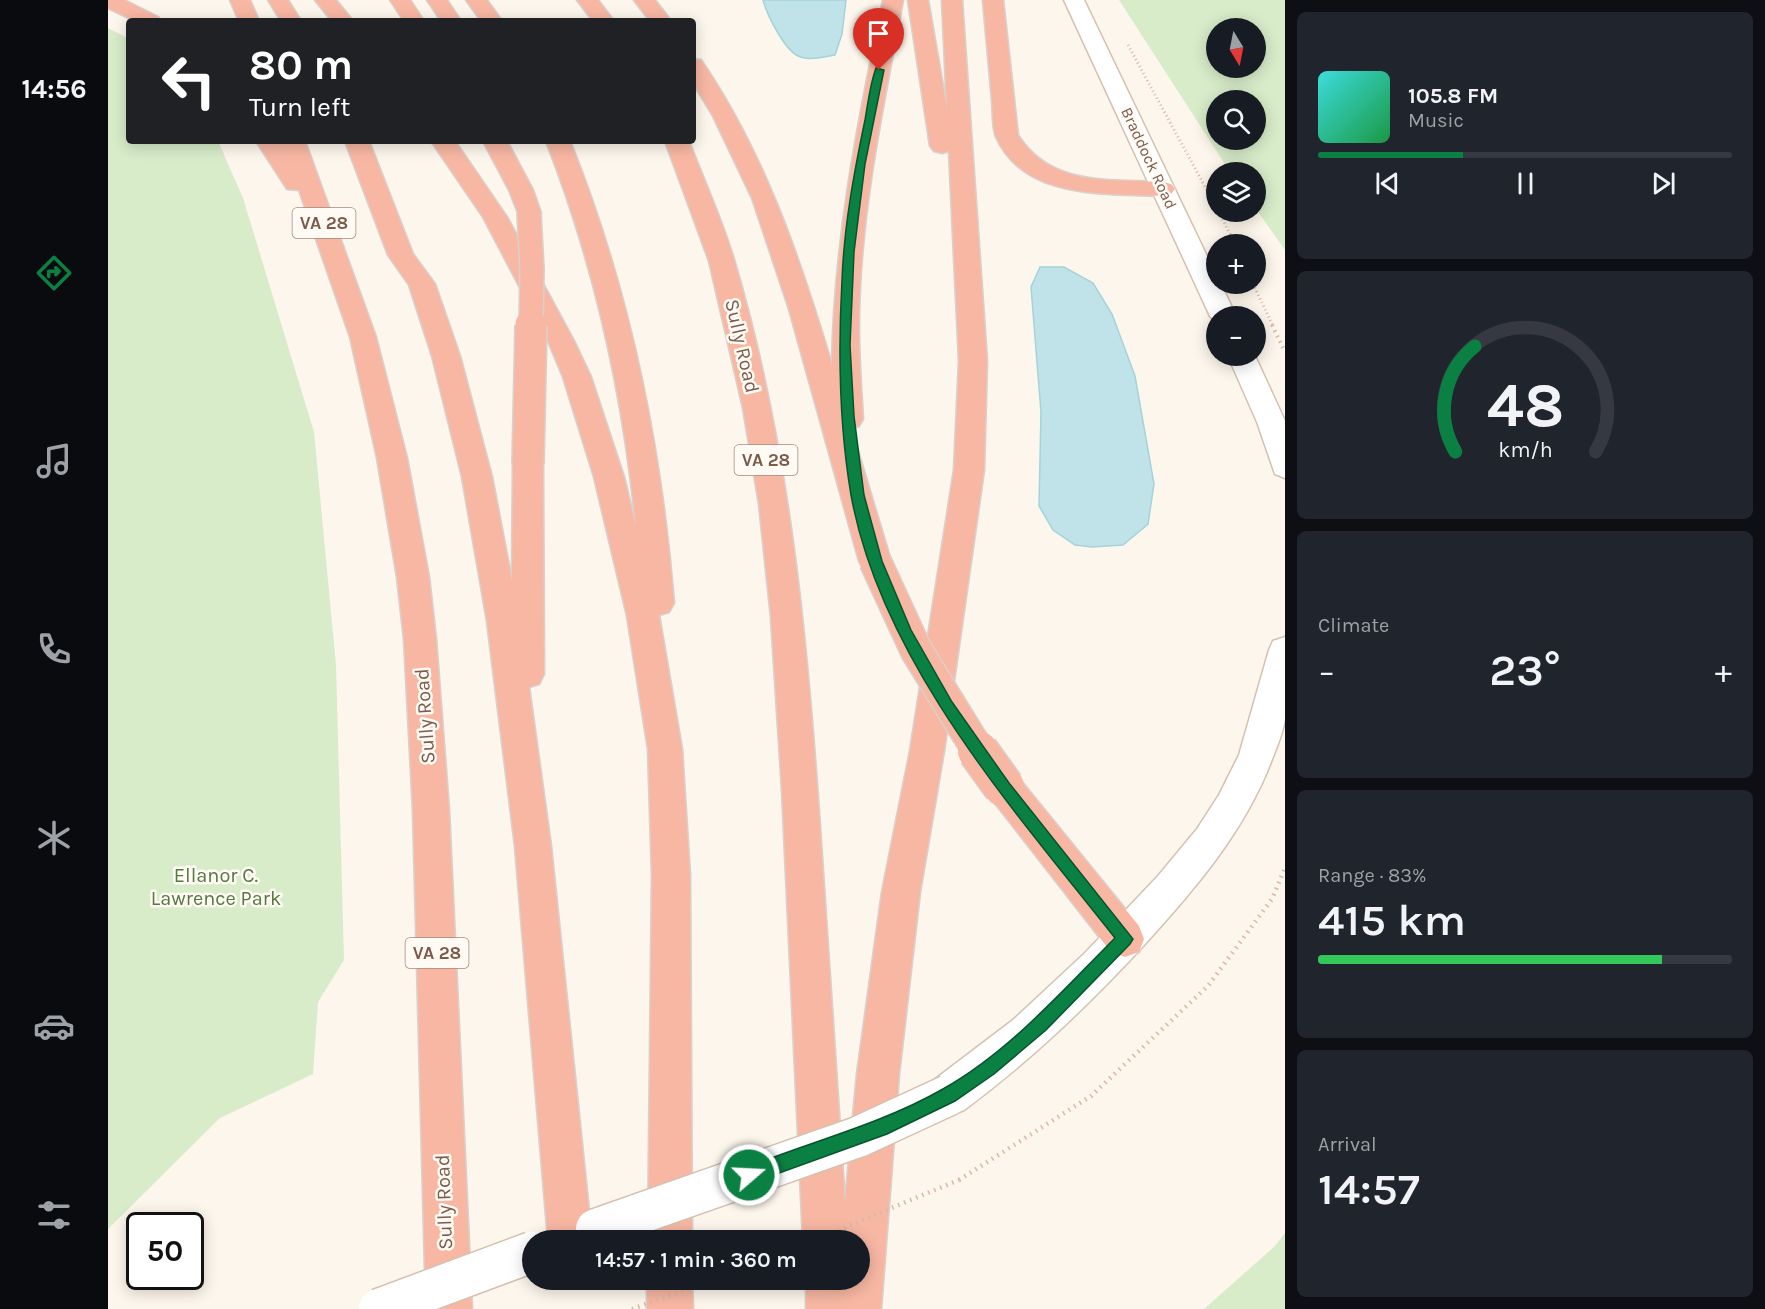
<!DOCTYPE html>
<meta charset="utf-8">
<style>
:root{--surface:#171b24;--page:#20242c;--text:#f1f3f6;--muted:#9ea1a6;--line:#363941;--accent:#0b8043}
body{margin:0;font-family:Karla,sans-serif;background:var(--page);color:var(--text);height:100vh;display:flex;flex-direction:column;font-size:22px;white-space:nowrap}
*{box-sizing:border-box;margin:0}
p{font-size:20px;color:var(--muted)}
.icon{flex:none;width:33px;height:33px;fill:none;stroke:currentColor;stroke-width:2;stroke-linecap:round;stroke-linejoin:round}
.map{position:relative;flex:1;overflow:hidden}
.sheet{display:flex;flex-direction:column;gap:12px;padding:12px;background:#0d0f14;width:480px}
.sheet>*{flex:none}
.banner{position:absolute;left:18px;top:18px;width:570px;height:126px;border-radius:6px;box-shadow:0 3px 15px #0003;background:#202124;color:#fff;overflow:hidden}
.needle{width:39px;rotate:170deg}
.controls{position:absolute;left:1098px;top:18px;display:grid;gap:12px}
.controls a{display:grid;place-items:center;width:60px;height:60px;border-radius:50%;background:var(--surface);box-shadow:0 3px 15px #0003;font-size:30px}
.speed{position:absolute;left:18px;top:1212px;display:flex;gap:12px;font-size:30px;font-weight:700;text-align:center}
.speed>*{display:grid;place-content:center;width:78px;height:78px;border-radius:50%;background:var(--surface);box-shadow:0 3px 15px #0003;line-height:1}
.speed .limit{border:3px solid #111;border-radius:9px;background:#fff;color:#111}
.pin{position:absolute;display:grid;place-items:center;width:51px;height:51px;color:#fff;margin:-62px -26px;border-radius:50% 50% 50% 0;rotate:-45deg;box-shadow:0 0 6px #0007}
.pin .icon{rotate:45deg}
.me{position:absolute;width:66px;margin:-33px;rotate:71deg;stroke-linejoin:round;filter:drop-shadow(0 0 4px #0008)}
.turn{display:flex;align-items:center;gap:21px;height:126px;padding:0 24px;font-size:27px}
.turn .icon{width:78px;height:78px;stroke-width:2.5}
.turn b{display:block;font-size:42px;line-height:51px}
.big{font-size:45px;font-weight:600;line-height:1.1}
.sheet .widget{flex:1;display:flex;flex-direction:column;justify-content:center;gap:9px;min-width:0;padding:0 21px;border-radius:9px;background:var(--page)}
.sheet .dial{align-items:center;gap:0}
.dial svg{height:156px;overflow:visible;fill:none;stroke:var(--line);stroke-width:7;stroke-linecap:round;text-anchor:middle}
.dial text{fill:var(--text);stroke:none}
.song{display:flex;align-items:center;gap:18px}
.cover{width:72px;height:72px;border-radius:9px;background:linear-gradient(135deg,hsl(180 70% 55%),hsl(140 70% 35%))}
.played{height:6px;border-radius:3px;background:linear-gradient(90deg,var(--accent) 35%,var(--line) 35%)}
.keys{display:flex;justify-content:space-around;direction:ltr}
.heat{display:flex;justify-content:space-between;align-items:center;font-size:33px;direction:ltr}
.charge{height:9px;border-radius:4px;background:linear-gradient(90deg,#34c759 83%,var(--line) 0)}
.trip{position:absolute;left:414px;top:1230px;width:348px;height:60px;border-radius:30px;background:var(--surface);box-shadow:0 3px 15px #0003;font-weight:600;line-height:60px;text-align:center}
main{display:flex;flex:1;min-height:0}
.tab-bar{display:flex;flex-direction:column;width:108px;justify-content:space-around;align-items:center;background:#090b0e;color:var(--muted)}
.tab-bar .icon{width:42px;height:42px}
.tab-bar .on{color:var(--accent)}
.tab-bar b{font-size:27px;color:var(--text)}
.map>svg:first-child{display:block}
.green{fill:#d8ecc9;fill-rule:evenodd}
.water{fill:#bfe3e8;stroke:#a5d3da;stroke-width:1.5}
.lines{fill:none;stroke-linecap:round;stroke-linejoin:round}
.secondary-casing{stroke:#d6c0b0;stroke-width:3}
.highway-casing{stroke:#dad1cd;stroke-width:3}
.path-far2{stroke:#d9b8a5;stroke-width:3;stroke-dasharray:1 3;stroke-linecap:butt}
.path-far1{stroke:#d9b8a5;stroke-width:4;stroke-dasharray:1.5 4.5;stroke-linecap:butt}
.path{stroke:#d9b8a5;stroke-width:4.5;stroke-dasharray:1.5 5;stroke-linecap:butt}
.secondary{fill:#fff;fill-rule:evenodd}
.highway{fill:#f7b7a3;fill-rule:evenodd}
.secondary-bridge-casing{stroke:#d6c0b0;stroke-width:43;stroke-linecap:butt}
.highway-bridge-far2-casing{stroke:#dad1cd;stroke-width:26;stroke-linecap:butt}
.highway-bridge-far1-casing{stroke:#dad1cd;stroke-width:34;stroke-linecap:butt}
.highway-bridge-casing{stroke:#dad1cd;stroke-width:43;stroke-linecap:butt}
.path-bridge{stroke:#d9b8a5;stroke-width:4.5;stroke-dasharray:1.5 5;stroke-linecap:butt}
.secondary-bridge{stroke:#fff;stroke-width:40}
.highway-bridge-far2{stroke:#f7b7a3;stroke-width:23}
.highway-bridge-far1{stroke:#f7b7a3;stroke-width:31}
.highway-bridge{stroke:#f7b7a3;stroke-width:40}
.route{fill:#0b8043;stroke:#07532c;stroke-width:1.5}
.labels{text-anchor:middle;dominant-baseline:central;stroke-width:5;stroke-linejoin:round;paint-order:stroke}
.far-street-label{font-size:16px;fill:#7a5c4d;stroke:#fffaf3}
.shield{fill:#fffaf3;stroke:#a28b7f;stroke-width:1.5}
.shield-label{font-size:18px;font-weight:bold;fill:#7a5c4d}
.street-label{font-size:20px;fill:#7a5c4d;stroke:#fffaf3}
.park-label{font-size:20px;fill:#537a41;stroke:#fffaf3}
</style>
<main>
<nav class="tab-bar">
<b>14:56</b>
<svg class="icon on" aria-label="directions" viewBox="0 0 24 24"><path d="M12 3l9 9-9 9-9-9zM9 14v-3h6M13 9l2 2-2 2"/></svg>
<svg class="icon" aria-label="music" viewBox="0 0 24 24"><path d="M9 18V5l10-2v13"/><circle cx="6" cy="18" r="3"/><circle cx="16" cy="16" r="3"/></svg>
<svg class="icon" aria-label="phone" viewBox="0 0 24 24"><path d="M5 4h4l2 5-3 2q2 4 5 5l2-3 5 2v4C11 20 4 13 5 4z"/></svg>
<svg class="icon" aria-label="climate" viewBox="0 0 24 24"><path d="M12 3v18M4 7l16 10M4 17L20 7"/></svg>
<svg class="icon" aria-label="car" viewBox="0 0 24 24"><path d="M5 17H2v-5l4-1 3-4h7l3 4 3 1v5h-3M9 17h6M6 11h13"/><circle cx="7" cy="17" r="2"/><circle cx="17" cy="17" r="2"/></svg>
<svg class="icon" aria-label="filters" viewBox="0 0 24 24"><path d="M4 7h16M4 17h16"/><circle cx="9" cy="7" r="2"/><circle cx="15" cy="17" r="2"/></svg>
</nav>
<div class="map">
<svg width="1177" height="1309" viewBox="0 0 1177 1309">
<rect width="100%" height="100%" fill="#fdf6ec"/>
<g class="green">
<path d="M1011 0H1177V250L1148 209V172H1122ZM1108 28H1148V68H1108ZM1108 100H1148V140H1108Z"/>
<path d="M0 28 21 39V141H110L135 198 206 432 228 665 236 960 210 1002 205 1074 112 1118 0 1229Z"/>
<path d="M1177 1233V1309H1096L1167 1246Z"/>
</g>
<g class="water">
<path d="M655 0H738L734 34 727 55C716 57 700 61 690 56 676 49 659 15 655 0Z"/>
<path d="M932 267H956L985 283 1004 314 1027 376 1046 484 1040 524 1015 545 984 547 967 545 945 530 931 506 933 412 923 287Z"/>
</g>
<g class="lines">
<g class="secondary-casing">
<g id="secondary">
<path d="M956 0H976L1108 275V284H1113L1128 316H1108V323L1102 316Z"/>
<path d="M1120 356H1147L1177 421V478L1167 474 1149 422Z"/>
<path d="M1177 637C1177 663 1177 692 1177 719 1175 733 1168 749 1163 762 1136 832 1087 889 1037 944 981 1005 922 1061 856 1110L841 1116 826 1110 820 1095 826 1080 905 1020 977 953 1050 876 1089 829 1111 795 1131 755 1161 650 1165 641Z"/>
</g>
</g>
<g class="highway-casing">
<g id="highway">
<path d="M0 0H16L50 17 53 21H27L0 8Z"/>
<path d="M122 0H142L151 21H131Z"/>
<path d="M160 0H180L193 21H173Z"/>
<path d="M207 0H228L245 21H224Z"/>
<path d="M282 0H302L316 21H296Z"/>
<path d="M319 0H339L353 21H333Z"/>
<path d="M358 0H379L394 21H373Z"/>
<path d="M469 0H490L506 21H485Z"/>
<path d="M526 0H547L563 21H542Z"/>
<path d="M775 0H795C776 103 753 208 751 314 750 349 753 384 755 419L751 426 743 428 783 561 778 569 767 573 756 569 751 561 681 309 644 198 605 116 585 83V59L593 60C656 152 692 258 724 365 726 240 750 121 775 0Z"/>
<path d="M800 0H820L839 109 834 0H854L879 361 876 470 836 751 812 892 791 1074 773 1309H698V1280H752V1240H695L674 790 663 617 651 504 635 408 601 261 557 141H581C596 181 615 221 627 263 684 456 701 657 714 857 722 972 729 1088 737 1203L749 1074 774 892 802 751 846 470 851 361 841 151 834 153 826 151 822 146Z"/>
<path d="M875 0H895L910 135C943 187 1001 179 1055 182L1063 184 1067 189 1063 194 1055 196C998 193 916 200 888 137 884 127 885 111 884 100 881 67 878 33 875 0Z"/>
<path d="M148 141H172L176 148 173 141H197L268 337 299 458 321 577 328 639 341 810 364 1309H318L305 810 296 639 289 577 269 458 242 337 191 190 179 189Z"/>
<path d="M237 141H261L305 254 327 284 352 356 384 477 404 581 405 464 410 457 420 453 430 457 435 464 436 674 431 684 421 687 443 846 484 1240 440 1239 407 846 379 621 354 477 324 356 301 285 280 255Z"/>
<path d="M323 141H347L399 217 466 341 483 377 516 477 528 527C515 394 487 266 438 141H462C522 290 553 443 566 603L561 612 551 615 574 749 582 875 584 1240H540L544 875 540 749 519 616 486 477 455 377 440 341 375 217Z"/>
<path d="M375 141H399L425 190 433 213 430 218 421 220 412 218 401 190Z"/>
<path d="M896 772 909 776 1031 926 1036 939 1031 952 1017 957 1003 952 883 798 878 787 883 776Z"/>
<path d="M539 1280H584L585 1309H539Z"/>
</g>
</g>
<g class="path-far2">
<path d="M1020 45 1108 207"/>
<path d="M1111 212 1127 244"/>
<path d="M1145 284 1165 326"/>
</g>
<path class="path-far1" d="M1164 325 1177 352"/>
<path class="path" d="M851 1180 983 1096 1100 986 1164 899 1177 868"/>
<use href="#secondary" class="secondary"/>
<use href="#highway" class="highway"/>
<g class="secondary-bridge-casing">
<g id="secondary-bridge">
<path d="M488 1229 750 1137 841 1095"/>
<path d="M271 1309 424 1252"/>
</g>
</g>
<g class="highway-bridge-far2-casing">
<path id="highway-bridge-far2" d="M421 213 424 269 423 326"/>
</g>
<g class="highway-bridge-far1-casing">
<g id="highway-bridge-far1">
<path d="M420 464 423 325"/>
<path d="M767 561 808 650 871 752"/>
</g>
</g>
<g class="highway-bridge-casing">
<path id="highway-bridge" d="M870 751 896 787"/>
</g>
<g class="path-bridge">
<path d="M706 1240 851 1180"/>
<path d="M524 1309 607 1280"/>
</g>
<use href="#secondary-bridge" class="secondary-bridge"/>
<use href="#highway-bridge-far2" class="highway-bridge-far2"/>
<use href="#highway-bridge-far1" class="highway-bridge-far1"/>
<use href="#highway-bridge" class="highway-bridge"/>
</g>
<path class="route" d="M768 68 776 70 757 164 746 252 742 345 746 416 756 495 774 561 803 630 844 702 901 783 1025 939 1022 944 938 1030 886 1074 847 1101 779 1134 641 1184 635 1182 632 1175 635 1169C701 1142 772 1125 835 1089 901 1052 954 991 1007 938 905 809 773 661 743 495 731 424 730 352 734 280 736 226 746 173 757 120 760 103 762 84 768 68Z"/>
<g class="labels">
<g class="far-street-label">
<text transform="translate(1041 158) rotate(65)">Braddock Road</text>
</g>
<g class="shield">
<rect x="184.5" y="208" width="63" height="30" rx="4.5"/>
<rect x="626.5" y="445" width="63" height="30" rx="4.5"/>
<rect x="297.5" y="938" width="63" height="30" rx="4.5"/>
</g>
<g class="shield-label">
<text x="216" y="223">VA 28</text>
<text x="658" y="460">VA 28</text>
<text x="329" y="953">VA 28</text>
</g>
<g class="street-label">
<text transform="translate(634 346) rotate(77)">Sully Road</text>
<text transform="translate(317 716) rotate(-94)">Sully Road</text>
<text transform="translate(336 1202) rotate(-92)">Sully Road</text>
</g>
<g class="park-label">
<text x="108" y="875">Ellanor C.<tspan x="108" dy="23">Lawrence Park</tspan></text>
</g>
</g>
</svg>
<div class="controls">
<a><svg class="needle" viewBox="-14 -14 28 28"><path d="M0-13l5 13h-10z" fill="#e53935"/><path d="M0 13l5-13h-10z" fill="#9ea1a6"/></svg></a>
<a><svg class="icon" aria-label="search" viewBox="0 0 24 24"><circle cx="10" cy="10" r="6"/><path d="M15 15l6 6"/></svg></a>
<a><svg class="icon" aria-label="layers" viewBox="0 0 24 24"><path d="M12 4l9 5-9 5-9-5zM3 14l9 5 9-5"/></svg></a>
<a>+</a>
<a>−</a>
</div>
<div class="speed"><div class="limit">50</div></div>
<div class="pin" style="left:771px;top:70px;background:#d93025"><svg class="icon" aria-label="arrive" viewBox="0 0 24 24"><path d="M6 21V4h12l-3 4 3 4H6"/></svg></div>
<svg class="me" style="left:641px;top:1175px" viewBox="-20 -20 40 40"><circle r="17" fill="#0b8043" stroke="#fff" stroke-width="3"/><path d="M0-11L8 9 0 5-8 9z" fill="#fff"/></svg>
<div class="trip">14:57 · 1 min · 360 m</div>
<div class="banner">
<div class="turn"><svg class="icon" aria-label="left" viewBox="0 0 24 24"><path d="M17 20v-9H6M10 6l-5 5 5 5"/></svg><div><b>80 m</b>Turn left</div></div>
</div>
</div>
<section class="sheet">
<div class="widget">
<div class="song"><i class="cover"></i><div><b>105.8 FM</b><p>Music</p></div></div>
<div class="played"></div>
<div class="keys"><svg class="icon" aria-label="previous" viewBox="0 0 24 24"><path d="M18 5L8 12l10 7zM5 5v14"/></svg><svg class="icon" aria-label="pause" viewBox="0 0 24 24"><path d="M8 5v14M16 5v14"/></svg><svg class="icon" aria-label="next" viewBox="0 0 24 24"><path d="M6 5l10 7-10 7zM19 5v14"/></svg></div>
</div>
<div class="widget dial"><svg viewBox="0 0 100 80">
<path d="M14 69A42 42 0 1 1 86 69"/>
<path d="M14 69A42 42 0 0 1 24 15" stroke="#0b8043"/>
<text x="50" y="56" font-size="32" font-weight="700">48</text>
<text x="50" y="72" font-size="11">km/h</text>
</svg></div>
<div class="widget"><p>Climate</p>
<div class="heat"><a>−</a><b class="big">23°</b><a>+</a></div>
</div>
<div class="widget"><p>Range · 83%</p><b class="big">415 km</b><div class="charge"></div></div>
<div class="widget"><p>Arrival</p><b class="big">14:57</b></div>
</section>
</main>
